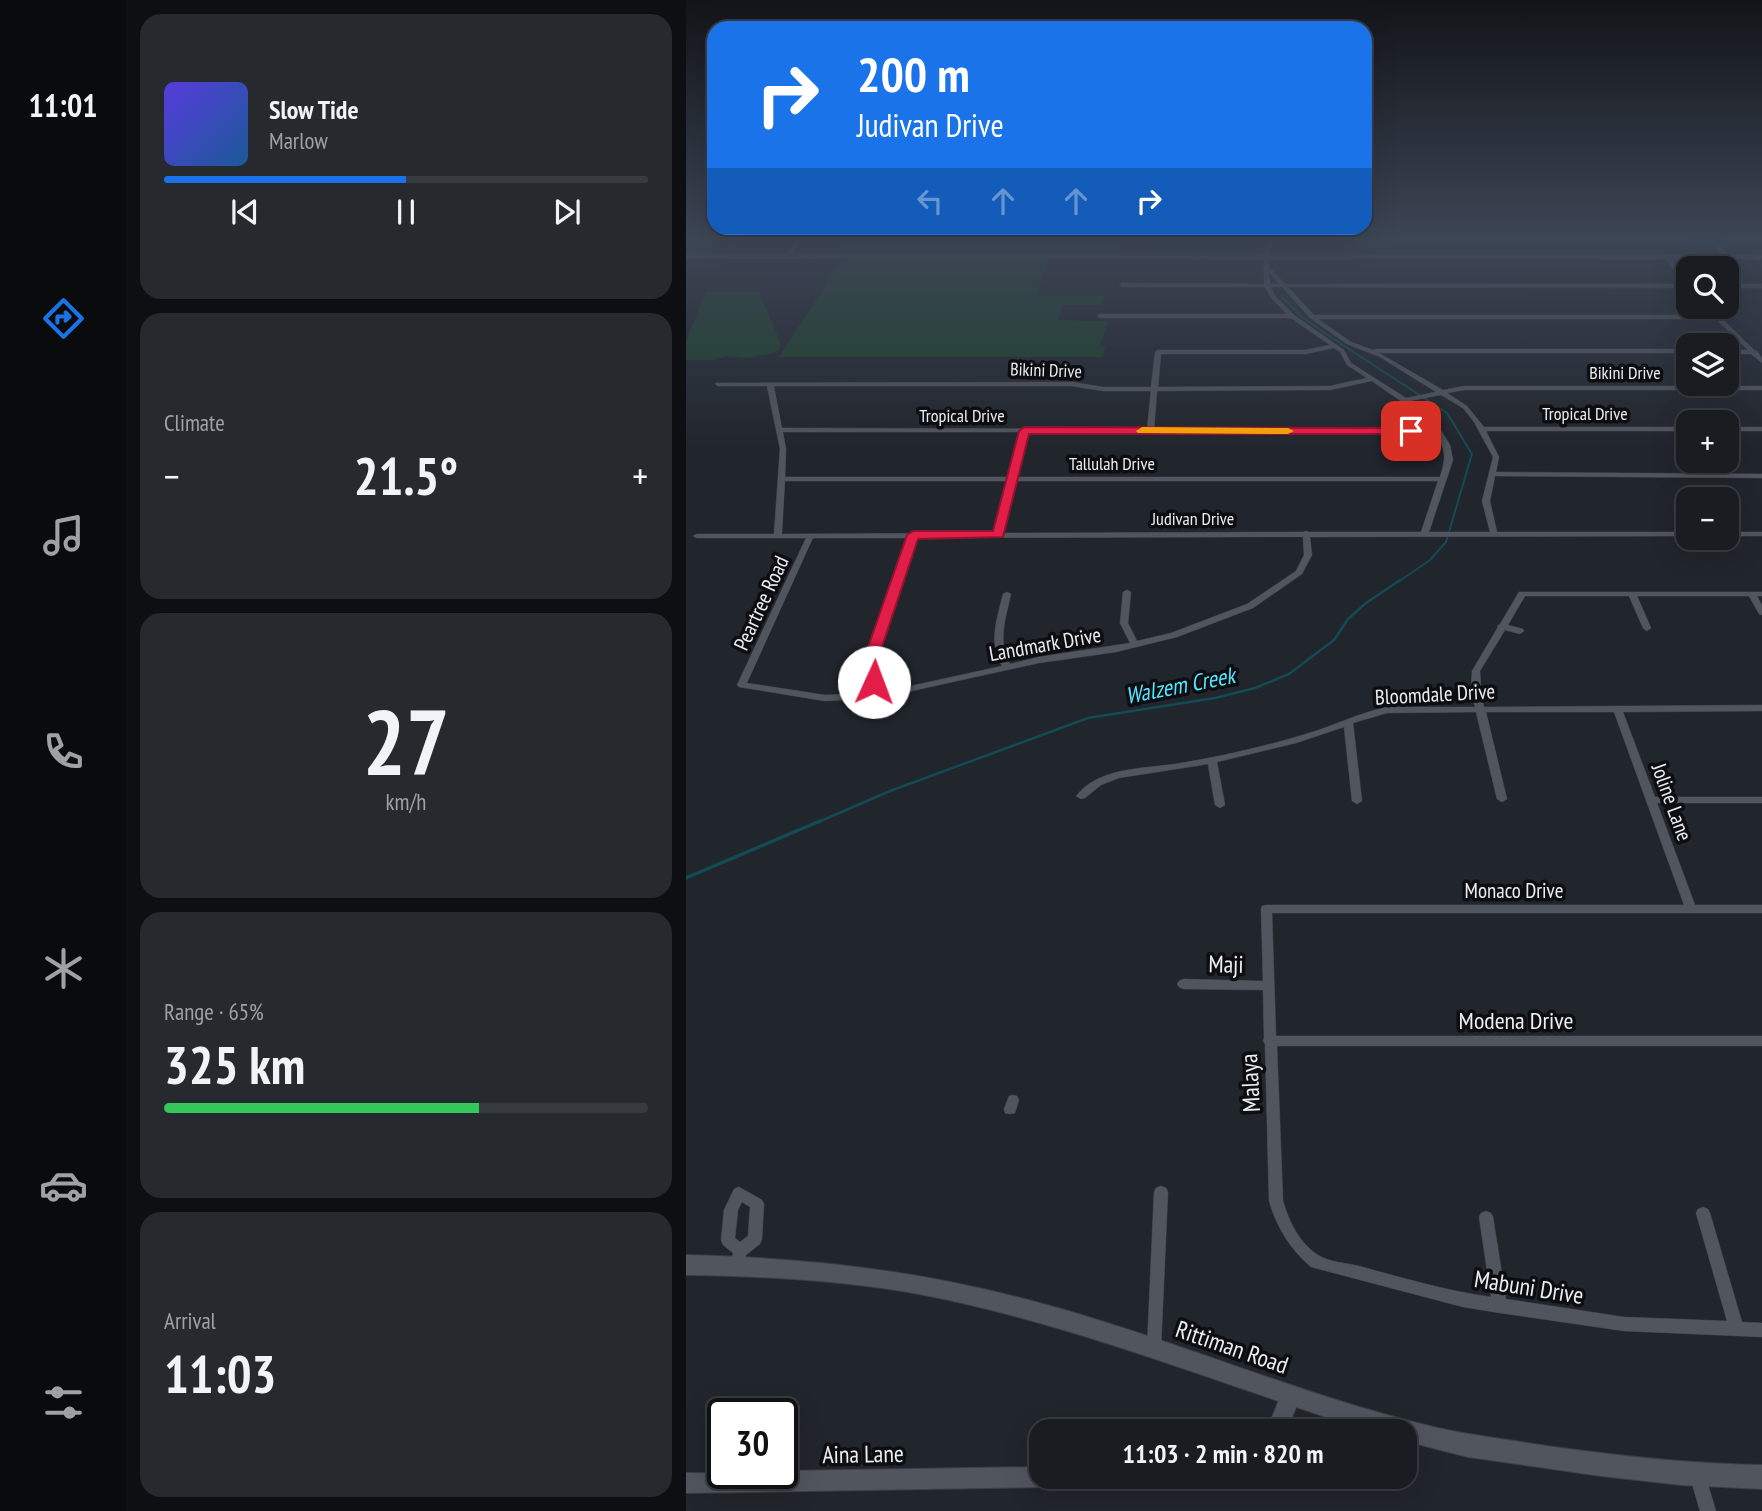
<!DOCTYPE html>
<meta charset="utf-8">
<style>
:root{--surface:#191c21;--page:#26292e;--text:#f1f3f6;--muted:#9fa1a5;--line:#373a3f;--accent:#1a73e8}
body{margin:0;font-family:"PT Sans Narrow",sans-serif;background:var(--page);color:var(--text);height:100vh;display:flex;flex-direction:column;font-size:26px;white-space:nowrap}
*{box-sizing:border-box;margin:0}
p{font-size:23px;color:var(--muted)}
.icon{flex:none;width:38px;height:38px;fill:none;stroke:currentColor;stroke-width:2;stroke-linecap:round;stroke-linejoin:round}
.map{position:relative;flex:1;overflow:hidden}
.drawer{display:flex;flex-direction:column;gap:14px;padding:14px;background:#0e0f12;width:560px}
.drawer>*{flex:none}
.hud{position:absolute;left:21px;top:21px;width:665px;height:214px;border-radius:21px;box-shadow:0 7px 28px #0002,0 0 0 2px var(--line);background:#1a73e8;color:#fff;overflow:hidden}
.buttons{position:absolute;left:990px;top:256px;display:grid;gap:14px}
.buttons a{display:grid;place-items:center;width:63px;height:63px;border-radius:14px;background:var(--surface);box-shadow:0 7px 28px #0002,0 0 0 2px var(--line);font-size:35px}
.speed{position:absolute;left:21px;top:1398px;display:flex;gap:14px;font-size:35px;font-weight:700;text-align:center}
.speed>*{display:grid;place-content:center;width:91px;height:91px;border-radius:50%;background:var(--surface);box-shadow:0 7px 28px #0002,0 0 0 2px var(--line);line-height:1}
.speed .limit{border:4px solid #111;border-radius:10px;background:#fff;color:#111}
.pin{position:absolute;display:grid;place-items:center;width:60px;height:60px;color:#fff;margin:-30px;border-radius:14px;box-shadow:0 4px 10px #0006}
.me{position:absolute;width:77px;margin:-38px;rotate:2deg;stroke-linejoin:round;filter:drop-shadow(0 0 5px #0008)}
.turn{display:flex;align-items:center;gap:24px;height:147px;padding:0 35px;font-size:32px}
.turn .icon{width:91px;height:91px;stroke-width:2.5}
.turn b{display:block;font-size:49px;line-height:60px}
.lanes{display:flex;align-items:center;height:66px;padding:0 35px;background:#0003;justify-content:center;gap:35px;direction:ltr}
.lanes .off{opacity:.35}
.big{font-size:52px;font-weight:700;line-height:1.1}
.drawer .widget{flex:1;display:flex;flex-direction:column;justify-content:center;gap:10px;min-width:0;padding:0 24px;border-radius:21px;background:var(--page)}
.drawer .dial{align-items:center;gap:0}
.dial b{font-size:91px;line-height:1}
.song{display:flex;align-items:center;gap:21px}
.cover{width:84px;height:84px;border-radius:10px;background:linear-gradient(135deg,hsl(250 70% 55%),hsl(210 70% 35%))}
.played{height:7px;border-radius:4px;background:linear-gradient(90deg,var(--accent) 50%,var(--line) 50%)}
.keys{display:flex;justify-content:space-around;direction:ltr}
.heat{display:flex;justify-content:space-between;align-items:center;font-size:38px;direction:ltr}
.charge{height:10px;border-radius:5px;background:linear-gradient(90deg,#34c759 65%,var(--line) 0)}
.trip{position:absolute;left:343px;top:1419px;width:388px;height:70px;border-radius:21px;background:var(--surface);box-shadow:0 7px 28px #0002,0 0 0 2px var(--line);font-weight:700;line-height:70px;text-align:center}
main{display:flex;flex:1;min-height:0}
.menu{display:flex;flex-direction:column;width:126px;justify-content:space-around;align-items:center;background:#0a0b0d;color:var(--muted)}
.menu .icon{width:49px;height:49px}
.menu .active{color:var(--accent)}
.menu b{font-size:32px;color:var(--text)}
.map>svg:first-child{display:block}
.green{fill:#1a4027}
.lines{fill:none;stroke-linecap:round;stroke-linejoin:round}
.stream-far2{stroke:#134b54;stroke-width:2}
.stream-far1{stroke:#134b54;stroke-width:2.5}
.stream{stroke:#134b54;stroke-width:3.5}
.minor-casing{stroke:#3c3f45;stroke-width:1}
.tertiary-casing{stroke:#3c3f45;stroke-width:2}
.secondary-casing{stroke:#3c3f45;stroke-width:2}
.minor{fill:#51555d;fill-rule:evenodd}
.tertiary{fill:#51555d;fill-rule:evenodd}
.secondary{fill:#51555d;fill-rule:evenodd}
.route{fill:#e11d48;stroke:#92132f;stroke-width:2}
.slow{fill:#f59e0b}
.labels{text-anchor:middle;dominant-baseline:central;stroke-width:7;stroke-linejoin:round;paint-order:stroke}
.far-street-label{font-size:18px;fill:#ebeef2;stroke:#0c0e11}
.street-label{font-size:21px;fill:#ebeef2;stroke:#0c0e11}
.water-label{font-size:23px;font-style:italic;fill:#54e6fe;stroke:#0c0e11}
.near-street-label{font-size:24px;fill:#ebeef2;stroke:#0c0e11}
</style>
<main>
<nav class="menu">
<b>11:01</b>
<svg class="icon active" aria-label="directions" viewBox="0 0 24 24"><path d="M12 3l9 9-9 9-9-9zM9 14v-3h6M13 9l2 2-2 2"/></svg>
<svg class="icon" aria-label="music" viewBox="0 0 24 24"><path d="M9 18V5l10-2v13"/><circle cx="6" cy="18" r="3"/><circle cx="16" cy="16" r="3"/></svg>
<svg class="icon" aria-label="phone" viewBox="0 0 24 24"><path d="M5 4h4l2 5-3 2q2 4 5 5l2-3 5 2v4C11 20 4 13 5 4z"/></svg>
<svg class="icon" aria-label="climate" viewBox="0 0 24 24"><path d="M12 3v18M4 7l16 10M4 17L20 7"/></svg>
<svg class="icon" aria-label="car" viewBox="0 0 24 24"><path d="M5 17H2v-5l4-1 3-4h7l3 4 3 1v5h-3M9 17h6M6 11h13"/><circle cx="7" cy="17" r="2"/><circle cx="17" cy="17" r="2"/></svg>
<svg class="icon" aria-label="filters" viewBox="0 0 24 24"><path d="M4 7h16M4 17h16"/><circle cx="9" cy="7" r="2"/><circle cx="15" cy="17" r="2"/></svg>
</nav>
<section class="drawer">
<div class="widget">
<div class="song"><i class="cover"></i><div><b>Slow Tide</b><p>Marlow</p></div></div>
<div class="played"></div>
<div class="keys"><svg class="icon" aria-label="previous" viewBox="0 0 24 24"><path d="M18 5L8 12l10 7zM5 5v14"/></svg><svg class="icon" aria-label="pause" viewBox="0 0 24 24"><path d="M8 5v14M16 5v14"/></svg><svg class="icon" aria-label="next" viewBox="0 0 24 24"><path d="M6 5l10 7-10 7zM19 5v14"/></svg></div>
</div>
<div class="widget"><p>Climate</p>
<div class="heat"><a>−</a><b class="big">21.5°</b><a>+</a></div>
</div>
<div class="widget dial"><b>27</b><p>km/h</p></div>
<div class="widget"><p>Range · 65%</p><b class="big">325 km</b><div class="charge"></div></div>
<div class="widget"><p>Arrival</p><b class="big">11:03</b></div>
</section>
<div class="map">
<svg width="1076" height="1511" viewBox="0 0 1076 1511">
<rect width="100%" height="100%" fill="#21252c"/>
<g class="green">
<path d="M162 239H428V241L435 242 433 254H152Z"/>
<path d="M157 259H362L350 296H418L416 305H376L372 320 422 321 414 346 419 347 417 357H93Z"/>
<path d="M20 292H73L95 344 94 349 87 353 62 358 41 356 26 360H0V341Z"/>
</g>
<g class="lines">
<path class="stream-far2" d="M597 298 615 316 640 334 761 413 786 454 760 542 744 560 712 582"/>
<path class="stream-far1" d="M130 823 204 791 402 718 529 698 569 688 603 674 648 640 662 619 680 603 714 580"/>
<path class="stream" d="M0 878 134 821"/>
<g class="minor-casing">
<g id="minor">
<path d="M111 239H116L103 257H99L98 256Z"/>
<path d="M585 239H590L584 248 583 267 599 284H999L978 257 983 256 1003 282V288L602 287 628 315H1026L1017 306H1023L1068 350 1071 351 1076 358V363L1065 354H1041V350H1062L1030 319H632L665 342 687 350 690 349H1003V353H693L757 390 779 386H1076V390H779L761 393 781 406 798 427H1003V431H800L813 457 810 472 1076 474V478L809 476 804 501 811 532H1003V536L624 537 626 555 616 574 567 608 491 637 430 652 353 663 194 698 139 701 53 687 51 685 120 538H11L7 536 11 534H88L94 449 81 386H32L29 384 30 383 386 382 417 387H465L469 352 472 350H619L644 345 605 318H414L411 316 414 314H601L585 298 579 287H436L433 285 436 283 578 284V248ZM583 272 593 284H584ZM585 287H596L624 318 661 344 694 357 750 392 720 398 665 363 658 350 608 315 589 296ZM648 348 654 352 661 365 681 378 644 386 472 387 475 354H619ZM686 381 722 406 747 429H468L471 391 644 390ZM88 386H386L417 391H465L461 429 96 428ZM755 395 777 408 788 422 807 457 796 501 804 532H743L767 460 764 445 754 429 742 415 724 401ZM97 432H334L323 477H99L100 449ZM341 432 750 433C760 451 760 458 754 477H330ZM99 481H322L309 533 96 534ZM329 481H752L735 532H623L620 531 617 532 317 533ZM617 537 618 555 610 571 561 604 485 633 451 641 442 623 445 592 441 590 437 592 434 623 444 643 353 657 324 664C311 642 320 617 325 594L321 592 317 594C311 619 302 642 316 666L197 692 189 675V661L230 538ZM127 538H222L181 661V675L188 693 139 695 61 683Z"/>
<path d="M1023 239H1028L1043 256V258H1039Z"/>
<rect x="1041" y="284" width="35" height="4"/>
<rect x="1041" y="427" width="35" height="4"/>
<rect x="1041" y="532" width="35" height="4"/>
<path d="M833 592H1076V596H1071L1076 605V615L1073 614 1063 596H951L965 628 961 631 957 628 943 596H839L822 625 837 629 838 631 834 634 819 630 794 671 795 692 798 707 1076 705V711L937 712 969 797H1076V803H971L1009 905H1076V913H586L590 1036H1076V1046H591L597 1201C603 1221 613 1243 632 1255 642 1262 661 1263 673 1266 717 1278 761 1291 805 1297L793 1217 795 1213 800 1211 805 1213 807 1217 820 1299 938 1317 1041 1321 1010 1213 1012 1209 1017 1207 1022 1209 1024 1213 1056 1322 1076 1323V1337L938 1331 814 1313 777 1307 625 1267C604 1249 591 1228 583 1201L579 1044 577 1041 578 1038 577 990 497 989 493 987 491 984 493 981 497 979 577 981 575 909 576 906 580 905H998L928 712H800L821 799 816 802 811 799 790 712 701 713 667 723 676 801 671 804 666 801 658 727 610 743 531 762 539 805 534 808 529 805 522 764 433 778 415 785 399 798 395 799 390 796C413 767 456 769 489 764 533 757 577 747 620 734 648 726 672 713 701 707H789L785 692 786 671 812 627 811 626 814 624Z"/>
<path d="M327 1095 331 1096 333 1100 329 1113 324 1114 319 1113 318 1109 323 1096Z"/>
<path d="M475 1186 480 1188 482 1192 475 1348 473 1353 468 1355 463 1353 461 1348 468 1192 470 1188Z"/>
<path d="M53 1187 76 1200 78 1204 76 1239 74 1244 60 1255 56 1270 51 1272 46 1270 44 1265 47 1253 37 1245 35 1240 38 1210 48 1189ZM56 1202 64 1207 62 1236 54 1242 49 1238 52 1210Z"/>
<path d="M1012 1469 1018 1471 1030 1511H1014L1004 1477 1006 1471Z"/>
</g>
</g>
<g class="tertiary-casing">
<g id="tertiary">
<path d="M605 1385 612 1388 615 1395 600 1432H580L598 1388Z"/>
<path d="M355 1467V1477H365L362 1484 355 1487 0 1493V1473L96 1474V1471Z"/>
</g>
</g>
<g class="secondary-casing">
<g id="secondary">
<path d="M0 254 1076 255V259L0 258Z"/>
<path d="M0 1255C126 1258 239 1271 361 1305 493 1341 619 1397 752 1428 788 1436 825 1440 861 1446 933 1456 1004 1464 1076 1465V1489L995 1485 915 1476 782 1457 719 1441V1432H685L674 1428C529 1382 387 1324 238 1295 160 1280 79 1276 0 1275Z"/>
</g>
</g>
<use href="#minor" class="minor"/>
<use href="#tertiary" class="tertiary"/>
<use href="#secondary" class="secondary"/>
</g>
<linearGradient id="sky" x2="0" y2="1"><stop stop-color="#121418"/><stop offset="0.53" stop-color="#3d4656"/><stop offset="1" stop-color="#3d4656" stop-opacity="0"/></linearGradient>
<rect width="1076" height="450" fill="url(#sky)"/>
<path class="route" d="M338 427 725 428 731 431 725 434H343L317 537 232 539 194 653 192 668 195 682 193 685H182L177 668 180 653 221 535 227 531H307L333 431Z"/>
<path class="slow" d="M456 427 602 428 608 431 602 434 452 433 450 431Z"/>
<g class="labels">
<g class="far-street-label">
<text transform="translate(360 370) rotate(2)">Bikini Drive</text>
<text x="939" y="372">Bikini Drive</text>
<text x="899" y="413">Tropical Drive</text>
<text x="276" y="415">Tropical Drive</text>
<text x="426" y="463">Tallulah Drive</text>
<text x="507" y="518">Judivan Drive</text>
</g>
<g class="street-label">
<text transform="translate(75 603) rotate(-65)">Peartree Road</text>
<text transform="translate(359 644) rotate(-10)">Landmark Drive</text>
<text transform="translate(749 694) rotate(-3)">Bloomdale Drive</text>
<text transform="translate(986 802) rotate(70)">Joline Lane</text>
<text x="828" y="890">Monaco Drive</text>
</g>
<g class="water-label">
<text transform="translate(494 685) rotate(-11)">Walzem Creek</text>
</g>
<g class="near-street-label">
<text transform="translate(540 964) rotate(1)">Maji</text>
<text x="830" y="1020">Modena Drive</text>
<text transform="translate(564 1083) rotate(-93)">Malaya</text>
<text transform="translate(843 1287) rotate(9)">Mabuni Drive</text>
<text transform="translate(546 1347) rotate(19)">Rittiman Road</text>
<text transform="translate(177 1454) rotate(-1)">Aina Lane</text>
</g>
</g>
</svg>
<div class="buttons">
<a><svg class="icon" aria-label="search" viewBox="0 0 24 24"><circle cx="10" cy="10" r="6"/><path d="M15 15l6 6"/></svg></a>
<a><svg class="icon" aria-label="layers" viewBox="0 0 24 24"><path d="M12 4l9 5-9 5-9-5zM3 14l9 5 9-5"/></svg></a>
<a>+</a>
<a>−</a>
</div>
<div class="speed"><div class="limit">30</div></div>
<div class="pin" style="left:725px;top:431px;background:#d93025"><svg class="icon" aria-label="arrive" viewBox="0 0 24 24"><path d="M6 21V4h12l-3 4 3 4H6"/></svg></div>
<svg class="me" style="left:188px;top:682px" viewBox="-20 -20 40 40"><circle r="19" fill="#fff"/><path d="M0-13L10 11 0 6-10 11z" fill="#e11d48"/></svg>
<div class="trip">11:03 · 2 min · 820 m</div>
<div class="hud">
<div class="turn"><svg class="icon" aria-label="right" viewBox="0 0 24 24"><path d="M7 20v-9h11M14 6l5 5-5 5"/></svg><div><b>200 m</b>Judivan Drive</div></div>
<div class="lanes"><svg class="icon off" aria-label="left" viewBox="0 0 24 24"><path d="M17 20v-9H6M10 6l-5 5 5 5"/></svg><svg class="icon off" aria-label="ahead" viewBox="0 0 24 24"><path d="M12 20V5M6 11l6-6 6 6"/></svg><svg class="icon off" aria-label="ahead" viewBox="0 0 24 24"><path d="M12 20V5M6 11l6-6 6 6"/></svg><svg class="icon" aria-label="right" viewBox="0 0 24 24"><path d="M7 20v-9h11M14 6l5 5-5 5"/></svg></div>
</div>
</div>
</main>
